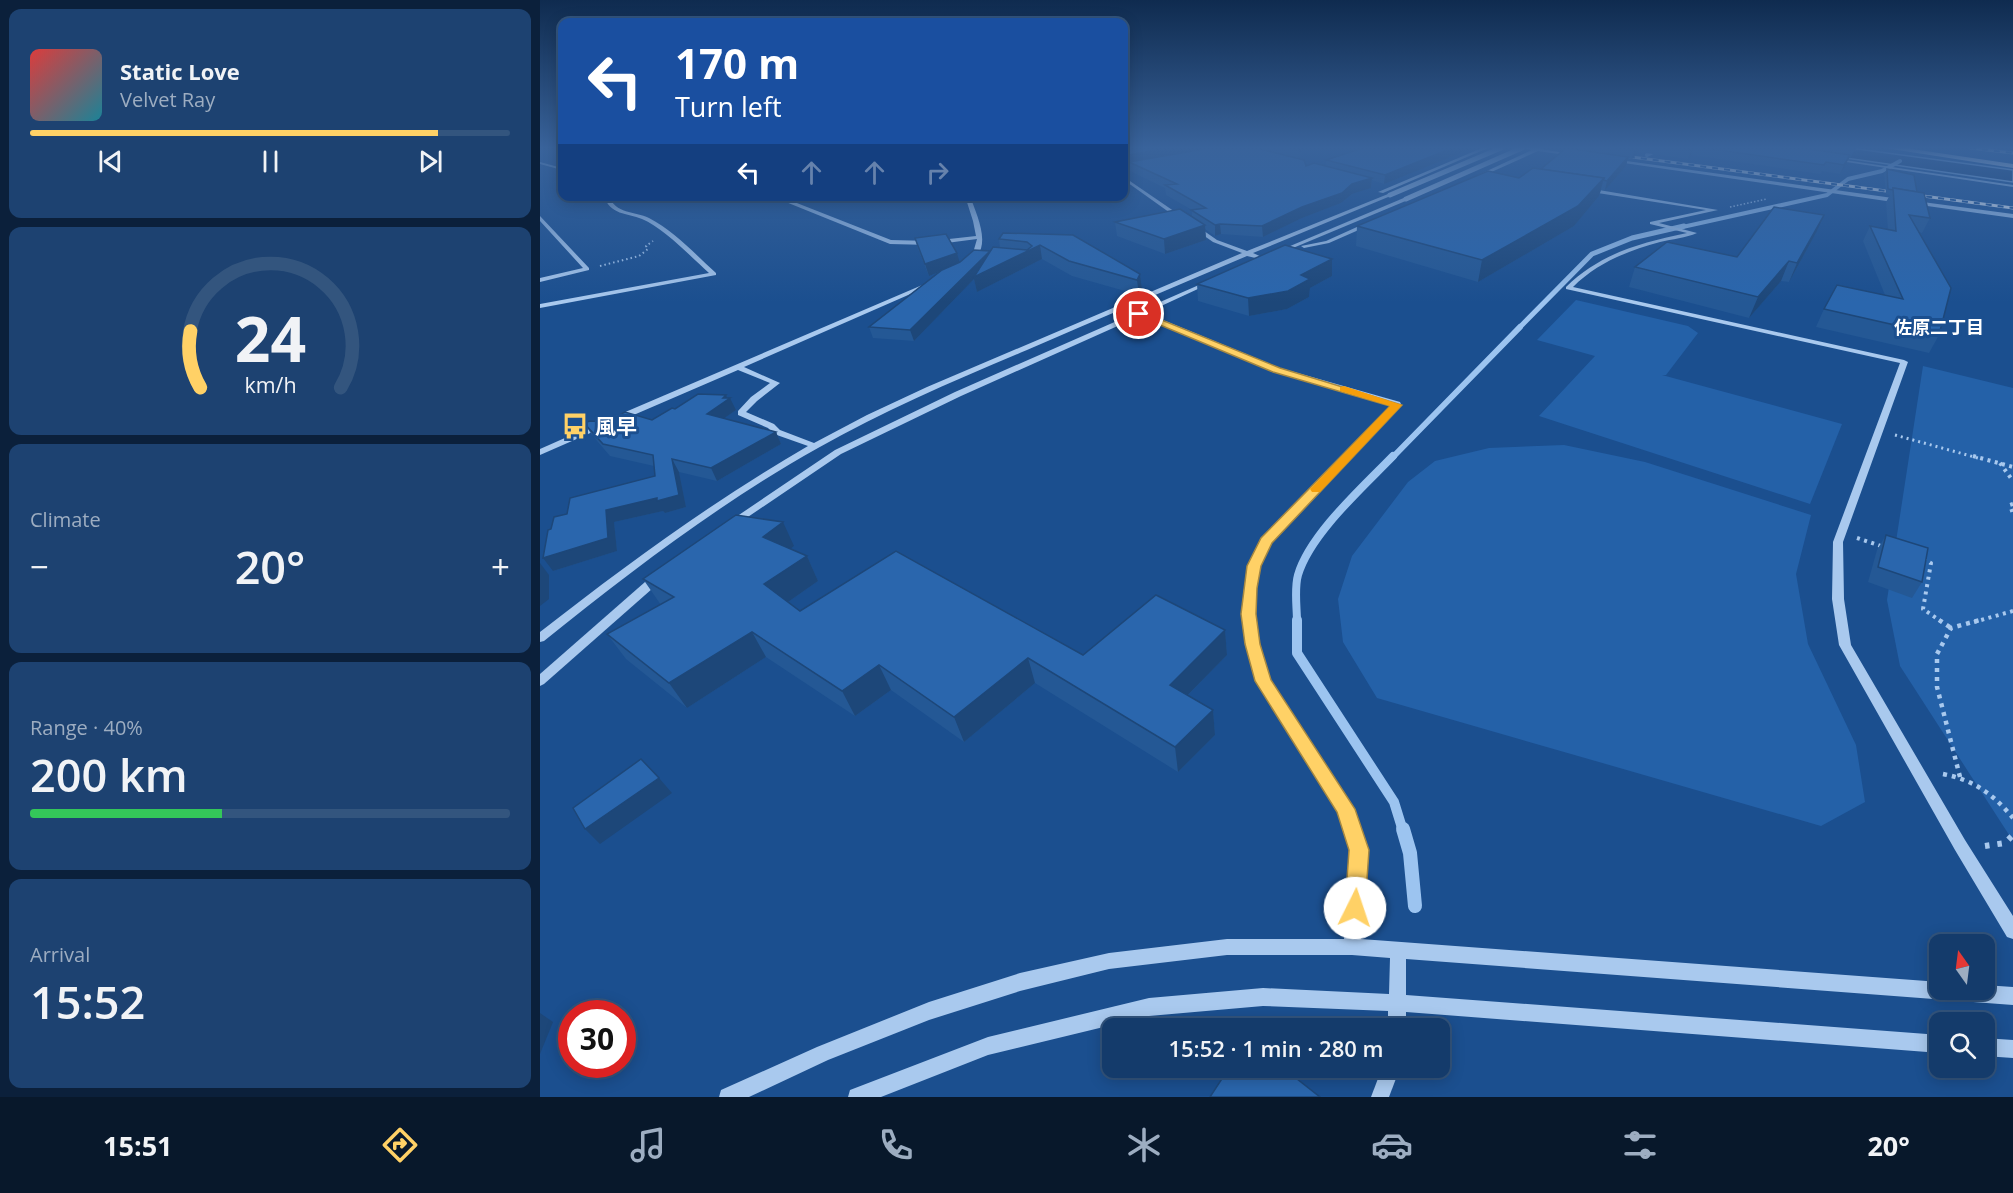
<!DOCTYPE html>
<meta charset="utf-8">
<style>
:root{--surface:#143b6b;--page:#1d4271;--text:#f1f3f6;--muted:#9dadc1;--line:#33557e;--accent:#ffd166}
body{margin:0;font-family:"Open Sans","Noto Sans JP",sans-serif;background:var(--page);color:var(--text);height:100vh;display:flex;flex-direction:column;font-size:22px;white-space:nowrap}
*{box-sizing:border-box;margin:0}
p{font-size:20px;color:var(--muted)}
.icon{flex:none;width:33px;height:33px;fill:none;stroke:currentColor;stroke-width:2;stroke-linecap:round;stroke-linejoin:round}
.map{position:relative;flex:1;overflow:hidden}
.drawer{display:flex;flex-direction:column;gap:9px;padding:9px;background:#0b203b;width:540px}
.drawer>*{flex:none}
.guide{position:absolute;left:18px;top:18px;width:570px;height:183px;border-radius:12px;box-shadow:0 3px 15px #0003,0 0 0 2px var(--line);background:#1a4fa0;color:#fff;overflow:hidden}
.needle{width:39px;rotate:346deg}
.buttons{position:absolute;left:1389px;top:934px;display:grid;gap:12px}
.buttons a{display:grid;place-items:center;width:66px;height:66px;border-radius:12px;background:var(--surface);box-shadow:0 3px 15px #0003,0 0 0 2px var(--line);font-size:30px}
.speed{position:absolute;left:18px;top:1000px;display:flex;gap:12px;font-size:30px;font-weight:700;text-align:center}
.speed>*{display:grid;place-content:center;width:78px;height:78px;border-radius:50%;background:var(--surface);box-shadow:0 3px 15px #0003,0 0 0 2px var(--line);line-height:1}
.speed .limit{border:9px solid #d22;background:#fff;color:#111}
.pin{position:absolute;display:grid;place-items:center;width:51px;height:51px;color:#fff;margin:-26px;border:3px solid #fff;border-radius:50%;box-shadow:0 2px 6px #0007}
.me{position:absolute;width:66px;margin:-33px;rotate:4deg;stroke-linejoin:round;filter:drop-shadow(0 0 4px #0008)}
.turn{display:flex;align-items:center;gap:21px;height:126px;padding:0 18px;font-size:27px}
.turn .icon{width:78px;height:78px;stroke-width:2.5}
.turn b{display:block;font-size:42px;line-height:51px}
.lanes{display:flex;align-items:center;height:57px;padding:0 18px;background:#0003;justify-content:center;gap:30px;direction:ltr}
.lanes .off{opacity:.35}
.big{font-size:45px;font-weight:600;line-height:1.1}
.drawer .widget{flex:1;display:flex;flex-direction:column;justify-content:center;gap:9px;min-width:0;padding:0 21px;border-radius:12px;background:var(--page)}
.drawer .dial{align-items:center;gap:0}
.dial svg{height:156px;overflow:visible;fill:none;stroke:var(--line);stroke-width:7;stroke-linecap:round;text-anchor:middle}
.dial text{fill:var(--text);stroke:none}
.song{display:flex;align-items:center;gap:18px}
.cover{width:72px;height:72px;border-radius:9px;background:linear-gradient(135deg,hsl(0 70% 55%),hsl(190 70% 35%))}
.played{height:6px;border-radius:3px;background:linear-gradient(90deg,var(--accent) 85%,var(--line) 85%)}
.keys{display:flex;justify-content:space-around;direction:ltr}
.heat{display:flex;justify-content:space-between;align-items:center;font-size:33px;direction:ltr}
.charge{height:9px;border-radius:4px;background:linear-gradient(90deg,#34c759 40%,var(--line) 0)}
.trip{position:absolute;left:562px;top:1018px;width:348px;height:60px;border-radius:12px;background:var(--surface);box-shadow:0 3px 15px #0003,0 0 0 2px var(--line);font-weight:600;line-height:60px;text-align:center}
.menu{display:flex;height:96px;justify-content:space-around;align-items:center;background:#08182b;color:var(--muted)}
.menu .icon{width:42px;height:42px}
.menu .active{color:var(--accent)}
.menu b{font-size:27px;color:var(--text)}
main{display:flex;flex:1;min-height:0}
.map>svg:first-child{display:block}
.green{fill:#2461a8}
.water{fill:#123a6d;stroke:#9cc4f0;stroke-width:1.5}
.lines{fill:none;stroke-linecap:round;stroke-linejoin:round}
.stream-far5{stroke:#9cc4f0;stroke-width:4}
.stream-far4{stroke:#9cc4f0;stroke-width:5}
.stream-far3{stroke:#9cc4f0;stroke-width:6}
.stream-far2{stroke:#9cc4f0;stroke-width:8}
.stream-far1{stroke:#9cc4f0;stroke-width:10}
.stream{stroke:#9cc4f0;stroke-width:14}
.path-far5{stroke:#a9c9ee;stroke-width:1.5;stroke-dasharray:1.5 2;stroke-linecap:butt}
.path-far4{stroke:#a9c9ee;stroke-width:2;stroke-dasharray:1.5 3;stroke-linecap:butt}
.path-far3{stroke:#a9c9ee;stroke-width:3;stroke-dasharray:2 4;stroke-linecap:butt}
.path-far2{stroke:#a9c9ee;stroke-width:4;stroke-dasharray:3 4.5;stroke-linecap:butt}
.path-far1{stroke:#a9c9ee;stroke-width:4.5;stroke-dasharray:4 5;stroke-linecap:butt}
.path{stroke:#a9c9ee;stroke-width:6;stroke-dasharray:4.5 8;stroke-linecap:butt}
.minor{fill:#a9c9ee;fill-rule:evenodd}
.highway{fill:#fff;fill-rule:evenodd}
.rail-casing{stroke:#fff;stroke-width:3}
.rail{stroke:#1b4f8f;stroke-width:2;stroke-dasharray:6;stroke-linecap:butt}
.minor-bridge{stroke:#a9c9ee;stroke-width:5}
.wall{fill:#245895}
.shaded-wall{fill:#1d4779}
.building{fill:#2a66ad;stroke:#1d4779;stroke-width:1.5}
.route{fill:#ffd166;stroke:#a68842;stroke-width:1.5}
.slow{fill:#f59e0b}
.labels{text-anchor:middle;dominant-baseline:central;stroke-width:6;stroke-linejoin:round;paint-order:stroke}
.far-neighbourhood-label{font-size:18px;font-weight:bold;fill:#fff;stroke:#1b4f8f}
.poi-label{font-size:21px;font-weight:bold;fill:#fff;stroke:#1b4f8f;text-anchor:start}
</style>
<main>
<section class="drawer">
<div class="widget">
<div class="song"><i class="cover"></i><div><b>Static Love</b><p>Velvet Ray</p></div></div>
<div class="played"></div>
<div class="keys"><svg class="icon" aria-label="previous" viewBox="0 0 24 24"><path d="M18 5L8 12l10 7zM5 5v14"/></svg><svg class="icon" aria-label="pause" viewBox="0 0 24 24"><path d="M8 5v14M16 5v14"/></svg><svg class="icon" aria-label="next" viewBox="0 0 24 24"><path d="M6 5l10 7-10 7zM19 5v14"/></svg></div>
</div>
<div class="widget dial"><svg viewBox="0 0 100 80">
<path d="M14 69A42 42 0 1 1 86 69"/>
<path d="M14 69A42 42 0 0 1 9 40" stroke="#ffd166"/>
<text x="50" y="56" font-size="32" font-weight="700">24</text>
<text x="50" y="72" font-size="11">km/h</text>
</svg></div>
<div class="widget"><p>Climate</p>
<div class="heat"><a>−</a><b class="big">20°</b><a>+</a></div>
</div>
<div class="widget"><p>Range · 40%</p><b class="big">200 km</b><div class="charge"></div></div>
<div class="widget"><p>Arrival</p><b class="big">15:52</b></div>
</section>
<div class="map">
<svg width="1473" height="1097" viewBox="0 0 1473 1097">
<rect width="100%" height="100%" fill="#1b4f8f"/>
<g class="green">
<path d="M1036 300 1148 326 1158 333 1126 375H1122L1302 424 1270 504 999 416 1055 356 997 340Z"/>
<path d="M1383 366 1473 388V841L1360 666 1347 600Z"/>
<path d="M1024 445 1105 462 1271 515 1256 574 1268 644 1316 745 1325 802 1281 826 837 698 803 642 798 599 812 556 868 482 895 461 949 448Z"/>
</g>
<path class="water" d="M1237 148H1310L1473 170V182Z"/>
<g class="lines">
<g class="stream-far5">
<path d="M1107 155 1121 148"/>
<path d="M1138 228 1287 195 1308 179 1342 171 1360 161"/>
</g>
<path class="stream-far4" d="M978 329 1052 254 1092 238 1144 226"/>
<path class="stream-far3" d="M852 458 980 327"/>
<path class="stream-far2" d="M757 622C757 607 754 589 758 575 770 534 823 487 853 456"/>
<path class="stream-far1" d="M757 620V653L854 802 863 831"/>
<path class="stream" d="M863 829 870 853 875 906"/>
<path class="path-far5" d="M1190 207 1227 199"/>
<path class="path-far4" d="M60 266 99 256 108 249 106 246 113 241"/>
<path class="path-far3" d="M1355 435 1438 458"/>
<g class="path-far2">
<path d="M1433 456 1473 467"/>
<path d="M1460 463 1473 481"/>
<path d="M1473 504 1470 505 1473 514"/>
<path d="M1317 538 1344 547"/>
<path d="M1383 560 1391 563 1383 609 1402 622"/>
<path d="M1434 622 1473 611"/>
</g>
<g class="path-far1">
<path d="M1399 620 1411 628"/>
<path d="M1403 774C1434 780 1453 794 1473 818"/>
<path d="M1420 777 1397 687V654L1411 628 1440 620"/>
</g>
<path class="path" d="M1445 846 1465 843 1473 835"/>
<g class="minor">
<path d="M942 148H948L843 193 838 192Z"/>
<path d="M985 148H996L1035 155 1033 156 998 151 938 178 934 177 992 150Z"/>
<rect x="1470" y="148" width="3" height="1"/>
<path d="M1291 158 1473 185V187L1293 160Z"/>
<path d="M1072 159 1360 199 1363 201 1360 203 1070 161Z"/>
<path d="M0 162 22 168V170L0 164Z"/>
<path d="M605 165V167L584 170V168Z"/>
<path d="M584 177 644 218V220H640L584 180Z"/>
<path d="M1047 188 1178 210 1119 223 1157 233C1146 238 1132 239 1120 242 1087 251 1057 263 1033 287L1364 360 1368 362 1303 542 1304 599 1311 645 1425 840 1473 916V939L1467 937 1415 850 1299 645 1292 599 1293 542 1360 363 1026 289V287C1061 253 1100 243 1147 233L1110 224V222L1166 210 1045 191Z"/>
<path d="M848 194 853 195 713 253 724 258V260L707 256C634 287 560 318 487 350 416 380 345 410 278 448 180 503 91 571 4 641L0 642V632C86 565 173 501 268 446L234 434 228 428 198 415V411L211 397 230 383 198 370 82 420H76V416L387 283H391V285L204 367 240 383 217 401 206 412 234 424 240 430 274 443 327 415 387 387 702 253 673 242 653 228V226H657L677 240 707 251Z"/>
<path d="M64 196H69C75 214 95 211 109 218 134 231 155 254 176 273V275L0 308V304L169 273C151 257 124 228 102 219 87 213 70 215 64 196Z"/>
<path d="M231 196H239L351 240 391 241 436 236 433 221 425 196H430C437 216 453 247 431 262L428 260 433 253 437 239 391 245 350 244Z"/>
<path d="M866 197 868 200 741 253 736 252Z"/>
<path d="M1375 201 1473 214V218L1373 204Z"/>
<path d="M0 216 49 268V270L0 282V278L43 268 0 221Z"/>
<path d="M828 222 831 224 830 225 789 243 764 248 761 246 786 241Z"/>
<path d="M668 281 673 282 606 313 740 368 860 402 861 404 731 542 719 566 716 588 714 614 719 644 729 680 810 804 827 850 821 939 1400 982V990H1444V985L1473 987V1005L866 959V995L1400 1035V1053L866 1012V1029H848V1011L723 1006 609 1016 448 1055 341 1097H308L310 1090 448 1037 609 998 723 988 849 994 850 958 812 955H687L569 969 480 991 389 1020 288 1060 209 1097H179L181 1090 277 1047 389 1002 480 973 569 953 687 939H804L811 850 799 811 717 681 707 644 702 614 704 588 709 566 722 539 851 405 734 372 600 316 421 396 301 454 196 525H188L187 523 295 450 415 392Z"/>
<path d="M61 422 65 425 64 427 0 455V449Z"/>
<path d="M117 574 122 578 121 581 4 684 0 686V674L113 575Z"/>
<path d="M1444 1038 1473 1040V1058L1444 1056Z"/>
<path d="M842 1068H860L849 1097H831Z"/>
</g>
<path class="highway" d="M1345 148H1365L1473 164V168Z"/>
<g class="rail-casing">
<g id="rail">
<path d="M1430 148 1473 153"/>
<path d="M1077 155 1473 208"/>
</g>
</g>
<use href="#rail" class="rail"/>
<g class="minor-bridge">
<path d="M850 195 961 148"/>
<path d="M866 199 982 148"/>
</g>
</g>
<g class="wall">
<path d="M589 148H759L760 151V160L766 166H786V160L823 148H933L844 184 832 180 831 188 812 194 801 203 762 218 723 237 681 234 675 236 665 229 666 240 625 254 577 236 575 222 652 217V210L626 195 625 188 590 171 589 166 584 167V149Z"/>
<path d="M1033 148H1316L1310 158H1309L1300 174 1282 171 1280 174 1151 155 1148 159 1098 152 1092 159 1088 158 1086 166 1065 190H1061L1059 196 1034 226 938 282 816 246 817 226 979 178 1001 169 1033 149Z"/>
<path d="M1347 169 1377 192 1390 218 1382 233 1379 232 1399 335 1389 353 1276 327 1284 309 1345 295 1323 241 1330 226 1348 229 1346 202 1350 195 1346 194 1344 174Z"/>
<path d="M463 233 600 274 602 289 599 295 532 276 502 259 437 292 434 279 374 341 333 338 329 327 399 272 389 276 378 249 375 238 419 262 450 251V253L460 248 459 239Z"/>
<path d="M1276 233 1249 282 1241 281 1209 318 1089 287 1095 267 1197 257Z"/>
<path d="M792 276 770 288 769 297 747 309 709 316 658 301 657 284Z"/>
<path d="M186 395 196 410 184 418 236 432 241 444 177 481 139 472 146 507 125 513 123 511 74 522 77 551 13 571 11 529 27 514 115 476 114 466 70 456 52 435 44 423 112 420 135 409Z"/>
<path d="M1346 535 1382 582 1372 598 1328 582 1337 550Z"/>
<path d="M254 546 250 549 267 556 278 581 248 602 260 611 543 655 685 630 687 655 647 696 673 710 675 735 638 772 495 683 424 742 351 690 315 716 226 657 147 708 86 659 67 634 121 605 103 579Z"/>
</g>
<g class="shaded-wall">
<path d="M626 148H680L589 162V166L584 167V156Z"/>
<path d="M912 148H933L844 184 845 175Z"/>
<path d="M1096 148H1099L1098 152 1092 159 1094 150Z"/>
<path d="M1153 148 1151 155 1148 159 1151 150Z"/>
<path d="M1310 155 1306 164 1300 174 1304 165Z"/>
<path d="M1088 157 1086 166 1065 190 1067 181Z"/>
<path d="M832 178 831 188 812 194 801 203 762 218 723 237 722 226 812 184Z"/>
<path d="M1064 178 1059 196 1034 226 938 282 942 260Z"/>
<path d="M1284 215 1276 233 1249 282 1257 263Z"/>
<path d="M680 224 681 234 675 236V225Z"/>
<path d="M665 225 666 240 625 254 624 239Z"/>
<path d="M500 245 502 259 437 292 434 279 374 341 370 330 450 251 452 261 439 275Z"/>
<path d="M417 253 420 264 389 276 385 264Z"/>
<path d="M792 259V276L770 288 769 297 747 309 709 316 708 298 761 275Z"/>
<path d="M1249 261 1241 281 1209 318 1218 297Z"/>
<path d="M600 274 602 289 599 295 597 280Z"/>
<path d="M186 395 188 399 190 398 196 410 173 426 167 414Z"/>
<path d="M236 432 241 444 177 481 171 468Z"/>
<path d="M132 459 139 472 146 507 125 513 123 511 74 522 77 551 13 571 3 558 66 510 117 498Z"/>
<path d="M243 522 254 546 236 561 223 537Z"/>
<path d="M267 556 278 581 238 609 224 584Z"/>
<path d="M0 563 9 575V599L0 606Z"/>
<path d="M685 630 687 655 633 710 630 685Z"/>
<path d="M212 632 226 657 147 708 129 683Z"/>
<path d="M488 658 495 683 424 742 414 717Z"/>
<path d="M339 665 351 690 315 716 302 691Z"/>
<path d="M673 710 675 735 638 772 635 747Z"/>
<path d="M119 778 132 793 60 844 45 829Z"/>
<path d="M0 1013 13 1022 0 1054Z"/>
</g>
<g class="building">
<path d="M589 148H626L584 156V149Z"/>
<path d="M670 148H716L764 160 766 166 774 163 832 178 812 184 802 193 762 207 722 226 680 224 675 225 651 210 666 208 625 185 637 184 589 162Z"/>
<path d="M749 148H759L760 151Z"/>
<path d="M823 148H912L845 175 786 160Z"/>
<path d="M1026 148 1088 157 1067 181 1063 180 1064 178 1001 169Z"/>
<path d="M1078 148H1096L1094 150Z"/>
<path d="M1137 148H1153L1151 150Z"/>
<path d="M1165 148H1262L1310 155 1304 165 1286 162 1284 165Z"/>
<path d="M993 168 1064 178 1038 206 942 260 817 226 948 171 979 178Z"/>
<path d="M1347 169 1374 175 1377 192 1353 188V190L1348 189Z"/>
<path d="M1353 188 1384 193 1390 218 1369 215 1411 288 1399 335 1284 309 1297 285 1363 299 1330 226 1356 231Z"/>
<path d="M1234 207 1284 215 1257 263 1249 261 1218 297 1095 267 1127 242 1197 257Z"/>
<path d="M640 209 665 225 624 239 575 222Z"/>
<path d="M463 233 533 235 600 274 597 280 529 261 500 245 434 277 453 247 487 250 492 246 487 242 459 239Z"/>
<path d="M406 234 417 253 385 264 375 238Z"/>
<path d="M745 245 792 259 761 275 770 279 748 291 708 298 657 284Z"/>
<path d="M434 250 450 251 370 330 329 327 402 270 420 262Z"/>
<path d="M158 394 186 395 183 398H190L167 414 236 432 171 468 132 459 139 495 117 501V498L66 510 68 538 3 558 8 530 11 529 14 517 27 514 30 498 115 476 113 455 63 444 44 423 50 421 66 422 85 412 112 420 132 408 135 409Z"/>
<path d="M196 515 243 522 223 537 267 556 224 584 260 611 356 551 543 655 616 595 685 630 630 685 673 710 635 747 488 658 414 717 339 665 302 691 212 632 129 683 67 634 134 597 103 579Z"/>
<path d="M1346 535 1388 548 1382 582 1338 567Z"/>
<path d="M101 759 119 778 45 829 33 808Z"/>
<path d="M689 1068H743L780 1097H670Z"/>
</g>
<linearGradient id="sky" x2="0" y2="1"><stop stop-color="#0f2b4f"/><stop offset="0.49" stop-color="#39639b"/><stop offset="1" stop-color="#39639b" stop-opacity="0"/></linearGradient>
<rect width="1473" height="302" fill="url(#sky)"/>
<path class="route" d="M596 312H602L740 368 862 405 732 543 721 566 717 588 716 614 720 644 731 680 815 809 829 850 825 908 822 915 815 918 808 915 805 908 809 850 797 812 715 681 705 644 701 614 707 566 721 538 850 406 733 372 596 315Z"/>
<path class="slow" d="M804 386 862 405 780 492H772L770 489 772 487 850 406 800 391V387Z"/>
<defs>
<g id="bus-bare" transform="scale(2.07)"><path d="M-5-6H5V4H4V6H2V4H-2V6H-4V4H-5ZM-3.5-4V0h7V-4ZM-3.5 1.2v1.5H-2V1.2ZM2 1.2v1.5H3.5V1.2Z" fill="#ffd166" stroke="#1b4f8f" stroke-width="2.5" paint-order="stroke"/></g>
</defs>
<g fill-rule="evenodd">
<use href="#bus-bare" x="35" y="426"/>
</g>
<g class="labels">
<g class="far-neighbourhood-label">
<text x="1399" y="327">佐原二丁目</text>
</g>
<g class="poi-label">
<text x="55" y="426">風早</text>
</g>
</g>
</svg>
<div class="buttons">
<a><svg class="needle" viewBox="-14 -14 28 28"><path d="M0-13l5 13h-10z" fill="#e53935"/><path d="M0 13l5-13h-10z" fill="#9dadc1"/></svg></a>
<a><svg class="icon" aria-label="search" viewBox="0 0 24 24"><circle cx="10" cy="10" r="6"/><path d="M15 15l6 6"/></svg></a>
</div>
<div class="speed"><div class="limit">30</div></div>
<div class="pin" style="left:599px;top:314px;background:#d93025"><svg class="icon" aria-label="arrive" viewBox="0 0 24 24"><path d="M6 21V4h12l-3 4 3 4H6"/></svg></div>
<svg class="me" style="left:815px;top:908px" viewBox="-20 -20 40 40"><circle r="19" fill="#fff"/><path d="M0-13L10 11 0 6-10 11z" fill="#ffd166"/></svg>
<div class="trip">15:52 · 1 min · 280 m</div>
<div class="guide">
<div class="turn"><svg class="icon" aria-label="left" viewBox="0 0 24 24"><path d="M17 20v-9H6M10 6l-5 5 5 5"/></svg><div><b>170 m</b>Turn left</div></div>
<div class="lanes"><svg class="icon" aria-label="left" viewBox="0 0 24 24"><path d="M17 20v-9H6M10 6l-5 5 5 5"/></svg><svg class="icon off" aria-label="ahead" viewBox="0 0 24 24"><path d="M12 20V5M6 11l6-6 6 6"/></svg><svg class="icon off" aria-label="ahead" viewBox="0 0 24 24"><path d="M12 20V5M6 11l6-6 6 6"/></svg><svg class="icon off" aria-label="right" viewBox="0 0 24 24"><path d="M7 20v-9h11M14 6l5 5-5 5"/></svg></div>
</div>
</div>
</main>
<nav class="menu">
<b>15:51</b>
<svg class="icon active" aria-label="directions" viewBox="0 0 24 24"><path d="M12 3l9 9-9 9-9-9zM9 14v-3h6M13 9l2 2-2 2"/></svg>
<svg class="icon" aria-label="music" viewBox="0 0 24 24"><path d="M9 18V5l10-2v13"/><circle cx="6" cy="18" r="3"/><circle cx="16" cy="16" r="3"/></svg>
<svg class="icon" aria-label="phone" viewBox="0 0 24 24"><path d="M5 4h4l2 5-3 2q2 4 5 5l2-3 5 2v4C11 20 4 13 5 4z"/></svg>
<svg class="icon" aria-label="climate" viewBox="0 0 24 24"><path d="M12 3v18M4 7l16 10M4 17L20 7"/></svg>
<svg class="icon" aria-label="car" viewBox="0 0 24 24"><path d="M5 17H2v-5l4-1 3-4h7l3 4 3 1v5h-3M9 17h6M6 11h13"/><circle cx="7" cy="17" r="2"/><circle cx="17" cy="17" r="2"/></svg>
<svg class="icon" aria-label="filters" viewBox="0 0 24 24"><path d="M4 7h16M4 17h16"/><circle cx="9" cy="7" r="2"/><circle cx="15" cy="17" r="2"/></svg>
<b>20°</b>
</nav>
